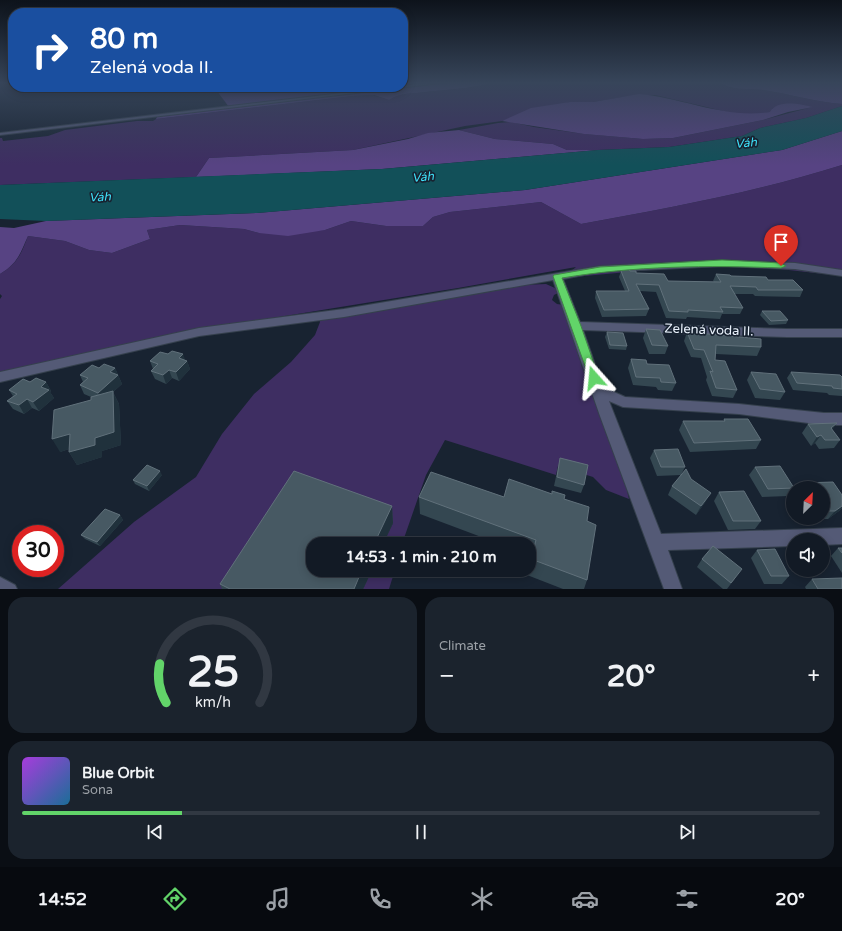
<!DOCTYPE html>
<meta charset="utf-8">
<style>
:root{--surface:#121a25;--page:#1b232d;--text:#f1f3f6;--muted:#9ca1a7;--line:#313842;--accent:#62d469}
body{margin:0;font-family:"Varela Round",sans-serif;background:var(--page);color:var(--text);height:100vh;display:flex;flex-direction:column;font-size:15px;white-space:nowrap}
*{box-sizing:border-box;margin:0}
p{font-size:13px;color:var(--muted)}
.icon{flex:none;width:22px;height:22px;fill:none;stroke:currentColor;stroke-width:2;stroke-linecap:round;stroke-linejoin:round}
.map{position:relative;height:589px;overflow:hidden}
.panel{display:flex;flex-direction:column;gap:8px;padding:8px;background:#0a0e14;flex:1}
.panel>*{flex:none}
.top-card{position:absolute;left:8px;top:8px;width:400px;height:84px;border-radius:16px;box-shadow:0 2px 10px #0003,0 0 0 1px var(--line);background:#1a4fa0;color:#fff;overflow:hidden}
.needle{width:26px;rotate:24deg}
.tools{position:absolute;left:786px;top:481px;display:grid;gap:8px}
.tools a{display:grid;place-items:center;width:44px;height:44px;border-radius:50%;background:var(--surface);box-shadow:0 2px 10px #0003,0 0 0 1px var(--line);font-size:20px}
.speed{position:absolute;left:12px;top:525px;display:flex;gap:8px;font-size:20px;font-weight:700;text-align:center}
.speed>*{display:grid;place-content:center;width:52px;height:52px;border-radius:50%;background:var(--surface);box-shadow:0 2px 10px #0003,0 0 0 1px var(--line);line-height:1}
.speed .limit{border:6px solid #d22;background:#fff;color:#111}
.pin{position:absolute;display:grid;place-items:center;width:34px;height:34px;color:#fff;margin:-41px -17px;border-radius:50% 50% 50% 0;rotate:-45deg;box-shadow:0 0 4px #0007}
.pin .icon{rotate:45deg}
.me{position:absolute;width:44px;margin:-22px;rotate:342deg;stroke-linejoin:round;filter:drop-shadow(0 0 3px #0008)}
.turn{display:flex;align-items:center;gap:14px;height:84px;padding:0 16px;font-size:18px}
.turn .icon{width:52px;height:52px;stroke-width:2.5}
.turn b{display:block;font-size:28px;line-height:34px}
.big{font-size:30px;font-weight:700;line-height:1.1}
.panel .widget{flex:1;display:flex;flex-direction:column;justify-content:center;gap:6px;min-width:0;padding:0 14px;border-radius:16px;background:var(--page)}
.panel .dial{align-items:center;gap:0}
.dial svg{height:104px;overflow:visible;fill:none;stroke:var(--line);stroke-width:7;stroke-linecap:round;text-anchor:middle}
.dial text{fill:var(--text);stroke:none}
.song{display:flex;align-items:center;gap:12px}
.cover{width:48px;height:48px;border-radius:6px;background:linear-gradient(135deg,hsl(280 70% 55%),hsl(200 70% 35%))}
.played{height:4px;border-radius:2px;background:linear-gradient(90deg,var(--accent) 20%,var(--line) 20%)}
.keys{display:flex;justify-content:space-around;direction:ltr}
.heat{display:flex;justify-content:space-between;align-items:center;font-size:22px;direction:ltr}
.panel .tiles{flex:1;display:grid;gap:8px;grid-template-columns:1fr 1fr}
.widget:last-child{grid-column:span 2}
.trip{position:absolute;left:306px;top:537px;width:230px;height:40px;border-radius:16px;background:var(--surface);box-shadow:0 2px 10px #0003,0 0 0 1px var(--line);font-weight:700;line-height:40px;text-align:center}
.menu{display:flex;height:64px;justify-content:space-around;align-items:center;background:#070a0f;color:var(--muted)}
.menu .icon{width:28px;height:28px}
.menu .selected{color:var(--accent)}
.menu b{font-size:18px;color:var(--text)}
.map>svg:first-child{display:block}
.green{fill:#3e2e62}
.forest{fill:#574383}
.water{fill:#125059}
.lines{fill:none;stroke-linecap:round;stroke-linejoin:round}
.service-casing{stroke:#35404d;stroke-width:2}
.minor-casing{stroke:#35404d;stroke-width:2}
.service{fill:#545a76;fill-rule:evenodd}
.minor{fill:#545a76;fill-rule:evenodd}
.wall{fill:#344751}
.shaded-wall{fill:#20313c}
.building{fill:#475963;stroke:#61717b}
.route{fill:#62d469;stroke:#408a44}
.labels{text-anchor:middle;dominant-baseline:central;stroke-width:3.5;stroke-linejoin:round;paint-order:stroke}
.far-water-label{font-size:12px;font-style:italic;fill:#3fe3fb;stroke:#182331}
.street-label{font-size:13px;fill:#eaf2fc;stroke:#182331}
</style>
<div class="map">
<svg width="842" height="589" viewBox="0 0 842 589">
<rect width="100%" height="100%" fill="#182331"/>
<g class="green">
<path d="M495 82H718C731 91 748 88 763 90 790 94 815 102 842 104V106L806 118 760 128 742 136 669 147 598 150H567L553 144 495 139 459 130 498 123 511 122 534 127 585 134 643 139 673 138 763 120 812 107 803 105 773 108 771 112 759 114H736L655 95 623 97 593 102H570L502 121 465 126 353 150 209 158 196 177 0 185V138H2L3 141 48 136 65 130 137 121H153L156 119 353 96 373 95 389 100C401 92 413 94 426 92 445 90 478 88 495 82Z"/>
<path d="M842 165V276L752 266 660 269 563 278 576 267 458 288 241 323 0 373V299L2 296 0 294V274C18 263 21 254 28 236L65 241 89 250 112 253 150 239 147 230 180 225 244 229 259 233 325 230 351 221 386 226H423L433 217 450 212 541 202 581 224C669 208 757 192 842 165Z"/>
<path d="M546 284 557 289 558 293 554 295 552 300 557 304 564 305 582 367 602 410 623 473 629 499 606 490 593 477 558 466 556 475 445 440 426 475 402 544H383L393 523 298 488 234 589H58L134 522 196 477 222 434 254 394 291 362 315 335 320 322 319 319 521 285Z"/>
<path d="M372 570H395L389 589H363Z"/>
</g>
<g class="forest">
<path d="M403 82H495C478 88 444 90 426 92 413 94 401 92 389 100L374 95 353 96 156 119 158 115 229 107 214 87H403Z"/>
<path d="M718 82H842V104C815 102 790 94 763 90 748 88 731 91 718 82Z"/>
<path d="M639 94C684 98 725 119 770 112 777 99 801 104 813 107L788 112 763 120 673 138 643 139 584 134 502 121 531 108 570 102H593Z"/>
<path d="M459 130 495 139 553 144 567 150H598L382 169 196 177 209 158 353 150 408 139 428 133Z"/>
<path d="M842 131V165C757 192 669 208 581 224L541 202 450 212 433 217 423 226H386L351 221 325 230 288 236 259 233 244 229 180 225 147 230 150 239 112 253 89 250 65 241 28 236C20 254 18 263 0 274V227L14 228 46 221 257 213 525 190 782 150Z"/>
</g>
<path class="water" d="M842 106V131L782 150 525 190 257 213 46 221 0 219V185L382 169 598 150 669 147 742 136 760 128 806 118Z"/>
<g class="lines">
<g class="service-casing">
<g id="service">
<path d="M435 82H449L0 135V133Z"/>
<path d="M0 577 15 585 17 589H0Z"/>
</g>
</g>
<g class="minor-casing">
<path id="minor" d="M722 260 795 263 842 270V276L795 269 722 266 600 272 563 279 580 322 787 329H842V337H787L583 330 603 387 625 397 739 404 824 413H842V425H824L739 414 623 407 609 401 661 534 842 528V544L823 545V540H793V546L668 550 682 589H664L600 416 553 280 344 317 199 336 0 382V372L199 328 344 309 600 266Z"/>
</g>
<use href="#service" class="service"/>
<use href="#minor" class="minor"/>
</g>
<g class="wall">
<path d="M621 271H630L668 281 714 282 713 281 716 274 768 280 803 290 800 297 755 296 753 294H734L743 308 740 314H722L720 319 687 317 686 319 666 318 656 292 640 291 649 309 646 316 602 317 595 298 596 291H625L619 277Z"/>
<path d="M762 311 788 320 786 324 769 325 760 315Z"/>
<path d="M646 329 668 346 665 354H649L643 338Z"/>
<path d="M607 332 627 346 626 350 609 349 605 337Z"/>
<path d="M687 332 761 347 757 356 716 354 715 360 737 390 733 398 712 396 706 380 707 377 701 358 691 357 684 341Z"/>
<path d="M631 359 647 364 676 383 672 391 658 390 656 387 633 385 628 368Z"/>
<path d="M185 360 187 361 190 369 179 381 172 378 166 384 155 379 151 371 153 369 150 361Z"/>
<path d="M99 368H115L122 384 113 392 119 404 121 445 102 451V457L77 465 69 452V449L60 452 91 400V397L84 394 80 385 83 382 80 375Z"/>
<path d="M751 372 785 392 780 400 755 398 747 380Z"/>
<path d="M791 372 842 377V396L829 395 827 393 793 390 787 378Z"/>
<path d="M30 382H46L51 391 50 392 54 398 39 411 32 408 24 414 13 409 7 401 13 396 9 390Z"/>
<path d="M724 419 761 440 756 449 690 452 679 430 683 421H724Z"/>
<path d="M808 424 832 430 840 440 834 448 819 449 815 443 811 446 802 433Z"/>
<path d="M654 450 685 467 681 475 657 476 650 458Z"/>
<path d="M560 458 584 485 581 493 554 486Z"/>
<path d="M755 467 794 488H793V489L788 496 762 497 749 475Z"/>
<path d="M162 475 149 491 135 484 133 480Z"/>
<path d="M691 479 706 501 696 515 668 495 672 486Z"/>
<path d="M833 482 842 495V508L839 511 828 519H813V518H823V488H798L802 483Z"/>
<path d="M719 492 761 521 755 529 728 530 714 501Z"/>
<path d="M419 497H504L564 499 587 521V580L584 589H563L527 575 532 556 529 555V544H500L420 514Z"/>
<path d="M392 506 393 523 383 544H313V570H372L363 589H222L220 584Z"/>
<path d="M120 515 123 520 100 546 85 539 81 535Z"/>
<path d="M838 548H842V573L831 556Z"/>
<path d="M757 550 789 576 782 584H764L751 558Z"/>
<path d="M702 559 736 577 727 589H723L697 567Z"/>
<path d="M812 579 842 589H806L805 587Z"/>
</g>
<g class="shaded-wall">
<path d="M183 354 186 362 187 361 190 369 179 381 176 372 179 358Z"/>
<path d="M115 368 122 384 113 392 119 404 121 445 102 451V457L77 465 69 452 95 438 102 401 98 393 110 372Z"/>
<path d="M169 370 172 378 166 384 163 375Z"/>
<path d="M46 382 51 391 50 392 54 398 39 411 33 402 41 387Z"/>
<path d="M27 399 32 408 24 414 19 405Z"/>
<path d="M837 423 831 432V428Z"/>
<path d="M70 434 78 446 60 452 52 439Z"/>
<path d="M821 435 815 443 811 446 817 437Z"/>
<path d="M160 471 162 475 149 491 147 486Z"/>
<path d="M711 493 706 501 696 515 701 506Z"/>
<path d="M392 506 393 523 383 544H374Z"/>
<path d="M842 506V508L839 511 828 519 835 511Z"/>
<path d="M120 515 123 520 100 546 97 542Z"/>
<path d="M362 570H372L363 589H354Z"/>
</g>
<g class="building">
<path d="M628 268 630 271H636V273L664 274 668 281 721 282 716 274 730 275 731 276 766 277 768 280H793L803 290H758L756 287 730 286 743 308 720 307 723 312 688 310V312L669 311 659 285 636 284 649 309 604 310 596 291H629L621 271Z"/>
<path d="M762 311H780L788 320 771 321Z"/>
<path d="M646 329 660 330 668 346 652 345Z"/>
<path d="M607 332 623 333 627 346 610 345Z"/>
<path d="M687 332 761 339V347L716 345 715 360 725 361 737 390 716 388 710 371 713 372 704 350 694 349Z"/>
<path d="M172 351 183 354 179 358 187 361 176 372 169 370 163 375 151 371 158 364 150 361 160 352 168 354Z"/>
<path d="M631 359 646 360 647 364 669 365 676 383 661 382 660 378 636 377Z"/>
<path d="M104 364 115 368 110 372 118 375 98 393 80 385 88 378 80 375 92 365 99 368Z"/>
<path d="M751 372 776 374 785 392 760 389Z"/>
<path d="M791 372 840 375 842 377V389L833 388 832 386 797 383Z"/>
<path d="M36 378 46 382 41 387 49 390 33 402 27 399 19 405 7 401 17 394 9 390 23 379 30 382Z"/>
<path d="M113 391 114 432 95 438V445L69 452 70 434 52 439 54 410 91 400V397Z"/>
<path d="M724 419H748L761 440 694 443 683 421H725Z"/>
<path d="M837 423 831 428 840 440H825L821 435 817 437 808 424Z"/>
<path d="M678 449 685 467H661L654 450Z"/>
<path d="M560 458 588 465 584 485 557 477Z"/>
<path d="M147 465 160 471 147 486 133 480Z"/>
<path d="M780 466 794 488 768 489 755 467Z"/>
<path d="M686 469 691 479 711 493 701 506 672 486Z"/>
<path d="M294 471 392 506 374 544H313V570H362L354 589H230L220 584Z"/>
<path d="M431 472 504 497 509 479 552 494V491L565 495 564 499 589 507 587 521 596 525 587 580 531 559 536 540 419 497Z"/>
<path d="M833 482 842 495V506L835 511H823V488H806L802 483Z"/>
<path d="M744 491 761 521H733L719 492Z"/>
<path d="M105 509 120 515 97 542 81 535Z"/>
<path d="M713 546 742 569 731 583 702 559Z"/>
<path d="M838 548H842V553Z"/>
<path d="M775 549 789 576H771L757 550Z"/>
<path d="M842 578V589H818L812 579Z"/>
</g>
<linearGradient id="sky" x2="0" y2="1"><stop stop-color="#0d131b"/><stop offset="0.5" stop-color="#37455a"/><stop offset="1" stop-color="#37455a" stop-opacity="0"/></linearGradient>
<rect width="842" height="165" fill="url(#sky)"/>
<path class="route" d="M722 260 781 263 786 266 781 268C708 265 634 266 562 278L581 326 599 378 598 380H590L553 276 554 275 600 267Z"/>
<g class="labels">
<g class="far-water-label">
<text transform="translate(746 143) rotate(-6)">Váh</text>
<text transform="translate(423 177) rotate(-6)">Váh</text>
<text transform="translate(100 197) rotate(-3)">Váh</text>
</g>
<g class="street-label">
<text transform="translate(709 330) rotate(2)">Zelená voda II.</text>
</g>
</g>
</svg>
<div class="tools">
<a><svg class="needle" viewBox="-14 -14 28 28"><path d="M0-13l5 13h-10z" fill="#e53935"/><path d="M0 13l5-13h-10z" fill="#9ca1a7"/></svg></a>
<a><svg class="icon" aria-label="sound" viewBox="0 0 24 24"><path d="M4 9h4l5-4v14l-5-4H4zM17 9q2 3 0 6"/></svg></a>
</div>
<div class="speed"><div class="limit">30</div></div>
<div class="pin" style="left:781px;top:266px;background:#d93025"><svg class="icon" aria-label="arrive" viewBox="0 0 24 24"><path d="M6 21V4h12l-3 4 3 4H6"/></svg></div>
<svg class="me" style="left:594px;top:378px" viewBox="-20 -20 40 40"><path d="M0-17L14 15 0 8-14 15z" fill="#62d469" stroke="#fff" stroke-width="4"/></svg>
<div class="trip">14:53 · 1 min · 210 m</div>
<div class="top-card">
<div class="turn"><svg class="icon" aria-label="right" viewBox="0 0 24 24"><path d="M7 20v-9h11M14 6l5 5-5 5"/></svg><div><b>80 m</b>Zelená voda II.</div></div>
</div>
</div>
<section class="panel">
<div class="tiles">
<div class="widget dial"><svg viewBox="0 0 100 80">
<path d="M14 69A42 42 0 1 1 86 69"/>
<path d="M14 69A42 42 0 0 1 9 39" stroke="#62d469"/>
<text x="50" y="56" font-size="32" font-weight="700">25</text>
<text x="50" y="72" font-size="11">km/h</text>
</svg></div>
<div class="widget"><p>Climate</p>
<div class="heat"><a>−</a><b class="big">20°</b><a>+</a></div>
</div>
<div class="widget">
<div class="song"><i class="cover"></i><div><b>Blue Orbit</b><p>Sona</p></div></div>
<div class="played"></div>
<div class="keys"><svg class="icon" aria-label="previous" viewBox="0 0 24 24"><path d="M18 5L8 12l10 7zM5 5v14"/></svg><svg class="icon" aria-label="pause" viewBox="0 0 24 24"><path d="M8 5v14M16 5v14"/></svg><svg class="icon" aria-label="next" viewBox="0 0 24 24"><path d="M6 5l10 7-10 7zM19 5v14"/></svg></div>
</div>
</div>
</section>
<nav class="menu">
<b>14:52</b>
<svg class="icon selected" aria-label="directions" viewBox="0 0 24 24"><path d="M12 3l9 9-9 9-9-9zM9 14v-3h6M13 9l2 2-2 2"/></svg>
<svg class="icon" aria-label="music" viewBox="0 0 24 24"><path d="M9 18V5l10-2v13"/><circle cx="6" cy="18" r="3"/><circle cx="16" cy="16" r="3"/></svg>
<svg class="icon" aria-label="phone" viewBox="0 0 24 24"><path d="M5 4h4l2 5-3 2q2 4 5 5l2-3 5 2v4C11 20 4 13 5 4z"/></svg>
<svg class="icon" aria-label="climate" viewBox="0 0 24 24"><path d="M12 3v18M4 7l16 10M4 17L20 7"/></svg>
<svg class="icon" aria-label="car" viewBox="0 0 24 24"><path d="M5 17H2v-5l4-1 3-4h7l3 4 3 1v5h-3M9 17h6M6 11h13"/><circle cx="7" cy="17" r="2"/><circle cx="17" cy="17" r="2"/></svg>
<svg class="icon" aria-label="filters" viewBox="0 0 24 24"><path d="M4 7h16M4 17h16"/><circle cx="9" cy="7" r="2"/><circle cx="15" cy="17" r="2"/></svg>
<b>20°</b>
</nav>
